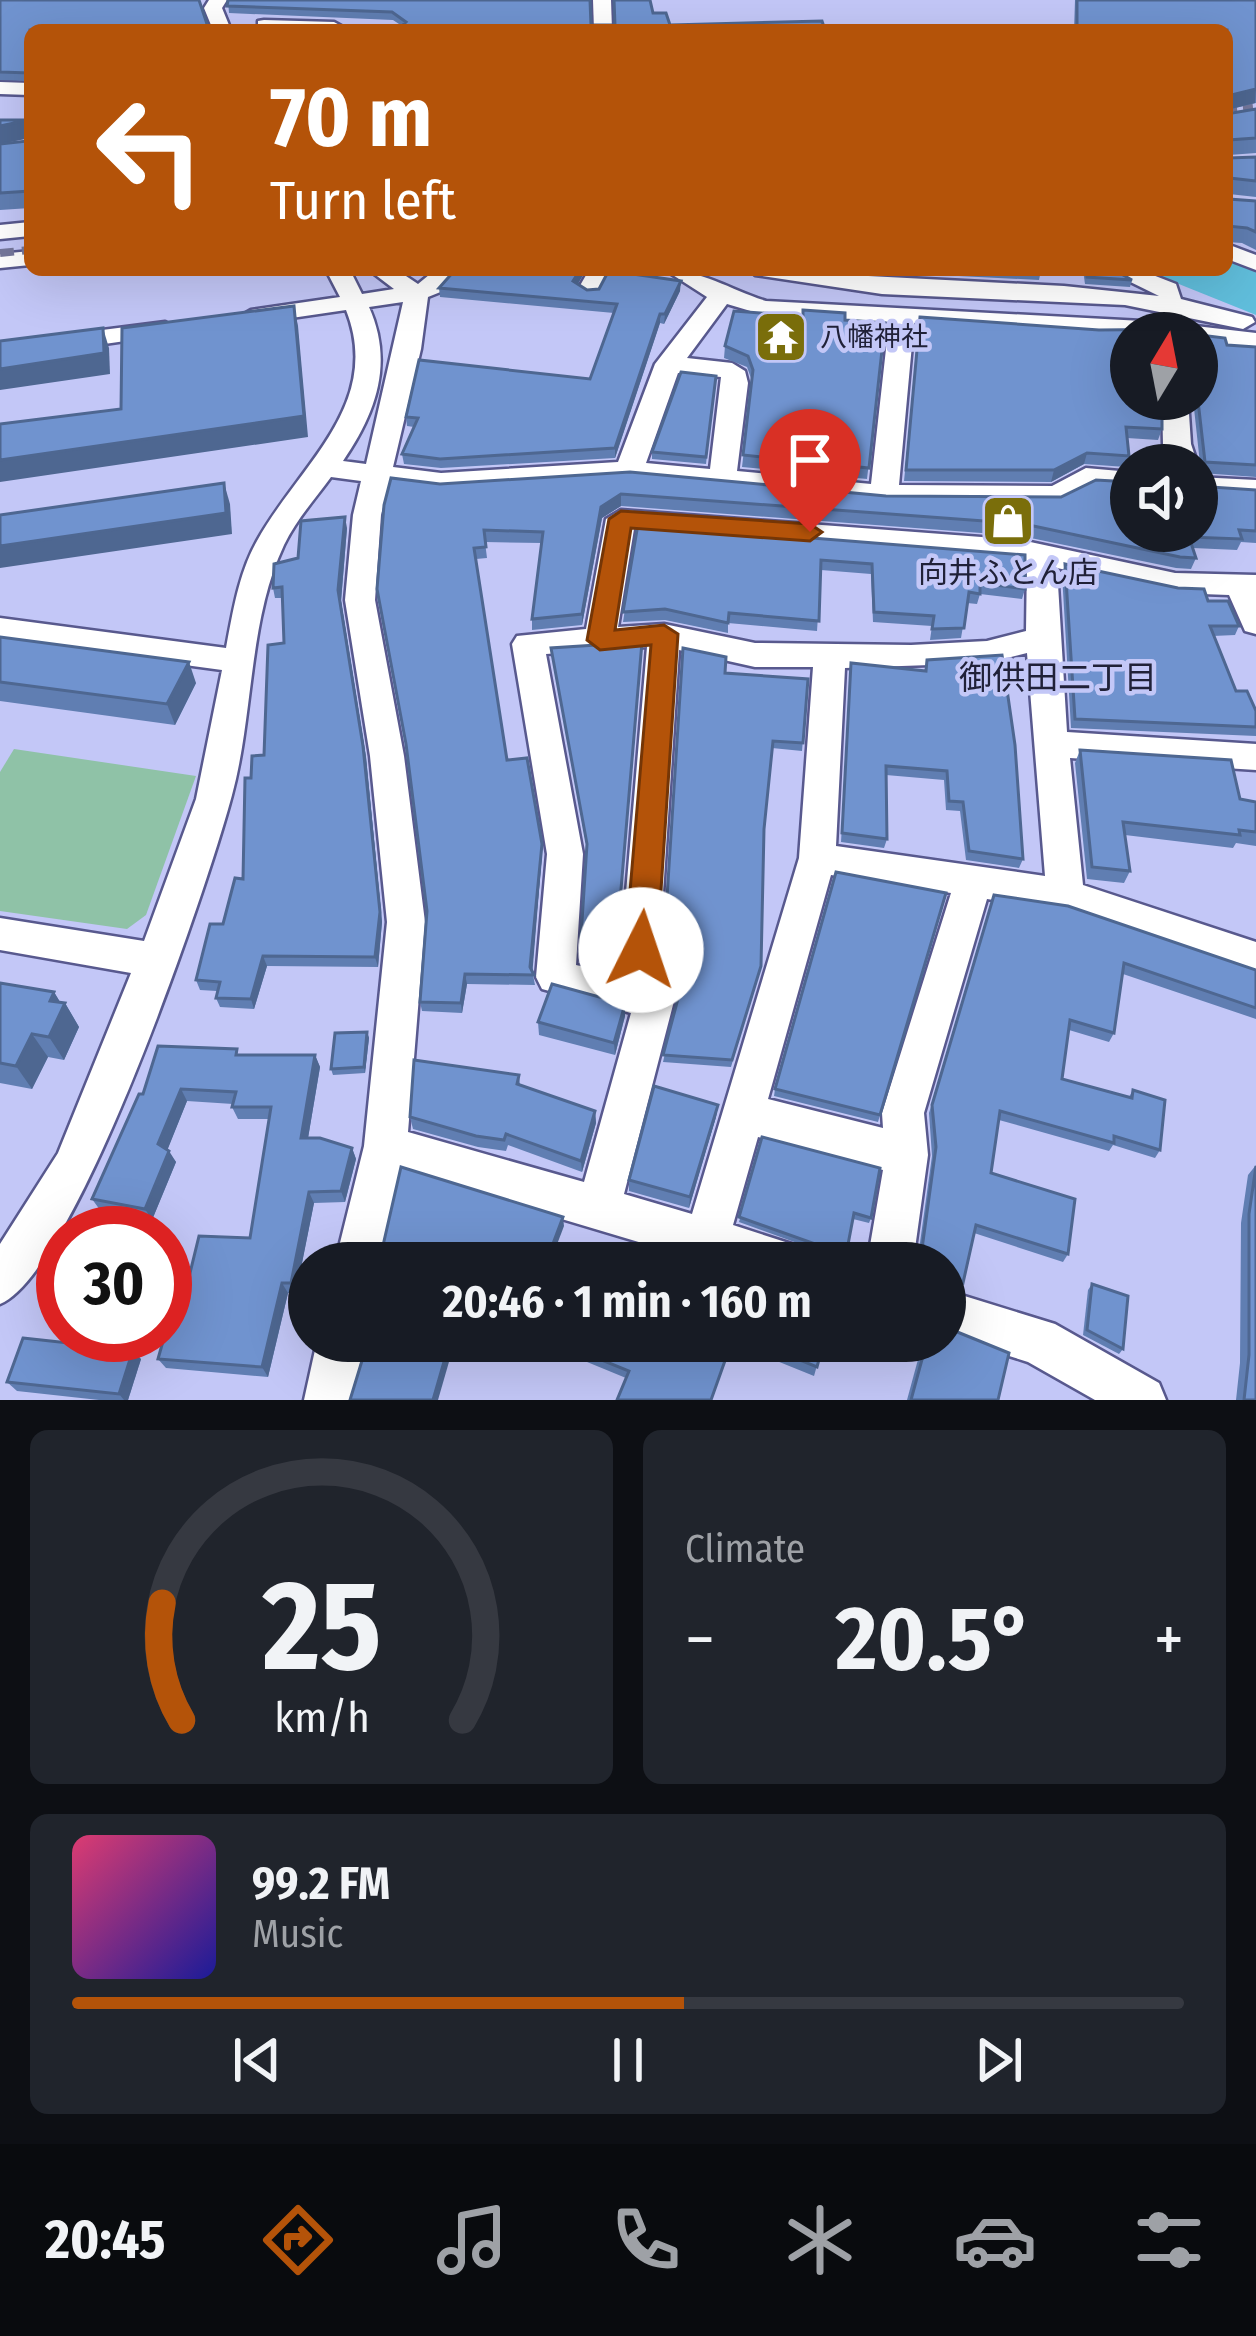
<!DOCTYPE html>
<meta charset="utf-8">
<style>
:root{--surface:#171b24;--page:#20242c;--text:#f1f3f6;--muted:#9ea1a6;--line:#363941;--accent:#b45309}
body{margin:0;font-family:"Fira Sans Condensed","Noto Sans JP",sans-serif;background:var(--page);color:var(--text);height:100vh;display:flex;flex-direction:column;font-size:45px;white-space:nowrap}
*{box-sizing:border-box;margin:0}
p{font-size:39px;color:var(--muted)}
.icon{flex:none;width:66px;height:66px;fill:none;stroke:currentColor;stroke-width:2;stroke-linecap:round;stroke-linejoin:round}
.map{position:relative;height:1400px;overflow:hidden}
.drawer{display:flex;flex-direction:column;gap:30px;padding:30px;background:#0d0f14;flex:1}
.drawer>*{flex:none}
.top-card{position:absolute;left:24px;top:24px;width:1209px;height:252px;border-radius:18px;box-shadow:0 12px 48px #0002;background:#b45309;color:#fff;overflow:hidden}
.needle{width:78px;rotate:10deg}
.tools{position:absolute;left:1110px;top:312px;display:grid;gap:24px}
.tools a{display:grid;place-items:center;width:108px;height:108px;border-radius:50%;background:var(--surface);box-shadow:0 12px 48px #0002;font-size:60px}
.speed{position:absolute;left:36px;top:1206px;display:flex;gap:24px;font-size:60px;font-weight:700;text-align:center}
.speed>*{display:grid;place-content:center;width:156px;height:156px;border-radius:50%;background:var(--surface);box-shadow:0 12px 48px #0002;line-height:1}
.speed .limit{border:18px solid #d22;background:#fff;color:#111}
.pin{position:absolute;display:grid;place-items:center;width:102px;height:102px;color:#fff;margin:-123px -51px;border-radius:50% 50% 50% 0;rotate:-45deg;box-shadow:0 0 12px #0007}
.pin .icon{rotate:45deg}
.me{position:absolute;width:132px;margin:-66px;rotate:4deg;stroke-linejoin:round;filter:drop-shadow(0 0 9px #0008)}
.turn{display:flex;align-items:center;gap:42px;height:252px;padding:0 48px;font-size:54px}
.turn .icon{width:156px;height:156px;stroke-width:2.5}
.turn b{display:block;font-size:84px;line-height:102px}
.big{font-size:90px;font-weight:700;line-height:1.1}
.drawer .widget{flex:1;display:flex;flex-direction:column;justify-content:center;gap:18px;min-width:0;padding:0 42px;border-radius:18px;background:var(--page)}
.drawer .dial{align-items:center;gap:0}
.dial svg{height:312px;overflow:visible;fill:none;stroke:var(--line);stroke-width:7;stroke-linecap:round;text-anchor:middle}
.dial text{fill:var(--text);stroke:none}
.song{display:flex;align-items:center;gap:36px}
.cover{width:144px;height:144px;border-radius:18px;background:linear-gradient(135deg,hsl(340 70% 55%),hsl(240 70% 35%))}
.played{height:12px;border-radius:6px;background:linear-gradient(90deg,var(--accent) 55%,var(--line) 55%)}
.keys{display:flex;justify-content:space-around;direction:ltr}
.heat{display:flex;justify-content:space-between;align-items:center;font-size:66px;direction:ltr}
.drawer .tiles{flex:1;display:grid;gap:30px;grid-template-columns:1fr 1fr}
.widget:last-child{grid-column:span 2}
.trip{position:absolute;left:288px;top:1242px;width:678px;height:120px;border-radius:60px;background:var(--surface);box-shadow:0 12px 48px #0002;font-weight:700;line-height:120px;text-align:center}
.tabs{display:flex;height:192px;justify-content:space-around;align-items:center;background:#090b0e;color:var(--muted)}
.tabs .icon{width:84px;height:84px}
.tabs .current{color:var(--accent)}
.tabs b{font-size:54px;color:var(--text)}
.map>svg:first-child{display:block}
.green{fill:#8fc2a7}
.water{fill:#60bedc}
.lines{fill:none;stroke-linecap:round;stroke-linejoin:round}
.minor-casing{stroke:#58598e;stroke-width:5}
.minor{fill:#fff;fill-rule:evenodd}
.rail-far1{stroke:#75779b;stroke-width:6;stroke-dasharray:10 6;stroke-linecap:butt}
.rail{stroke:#75779b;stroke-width:8;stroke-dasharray:14 8;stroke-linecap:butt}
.wall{fill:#607eb2}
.shaded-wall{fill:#4e6791}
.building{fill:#7093cf;stroke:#4e6791;stroke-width:3}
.route{fill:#b45309;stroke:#753606;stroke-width:3}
.labels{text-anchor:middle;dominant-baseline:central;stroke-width:9;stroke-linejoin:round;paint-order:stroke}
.far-poi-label{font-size:27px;fill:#202138;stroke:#c3c7f7;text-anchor:start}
.poi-label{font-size:30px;fill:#202138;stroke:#c3c7f7}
.neighbourhood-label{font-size:33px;fill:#202138;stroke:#c3c7f7}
</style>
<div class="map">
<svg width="1256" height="1400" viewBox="0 0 1256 1400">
<rect width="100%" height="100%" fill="#c3c7f7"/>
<path class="green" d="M14 749 196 776 146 915 127 929 0 911V772Z"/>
<path class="water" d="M1227 254 1256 266V315L1144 270H1227Z"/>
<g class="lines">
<g class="minor-casing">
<g id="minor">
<path d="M209 0H227L222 8 231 30H213L204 8Z"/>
<path d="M593 0H611L612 30H594Z"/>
<path d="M264 20 334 22 343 27 258 29V21Z"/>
<path d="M0 82 30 83V95L0 94Z"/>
<path d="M30 222V236L0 239V225Z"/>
<path d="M1227 244 1256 255V270L1227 259Z"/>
<path d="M30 251V265L0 268V254Z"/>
<path d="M326 270H350L362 294 394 289 369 270H397L418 284 435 270H459L443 291 428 297 421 349 393 467 441 473 618 462 655 364 707 297 665 270C702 270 731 290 766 301L1161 322 1256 333V349L1197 341V333L1131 335 914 323 899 485 1052 486 1086 468 1131 472V490L1091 486 1058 504 884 503 630 479 441 491 389 484 381 515 375 600 404 756 425 922 408 1132 584 1182 631 1013 542 989 536 977 547 854 512 644 517 636 586 629 606 519 621 510 1021 540 1175 573 1256 575V634L1245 631 1229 595 1175 593 1057 568 1067 732 1256 744V770L1070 758 1083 885 1256 942V976L1065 911 987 899 924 1113 928 1155 913 1263H867L883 1170 758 1137 733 1225 801 1247 808 1263H709L401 1171 381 1263H335L364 1146 387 922 370 756 345 600 353 515 361 481 331 477C315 499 296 520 284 545 248 621 254 714 232 795 208 886 77 1272 0 1304V1244L58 1153 131 973 0 950V918L144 941 196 799 222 670 0 640V618L226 648C233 611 239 573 257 541 298 466 384 405 346 310L251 324 239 317 251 310 340 297ZM403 302 366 464 343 461C376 413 394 363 369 307ZM727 304 764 315 889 322 871 484 737 471 748 383 745 371 732 363 687 358ZM678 373 721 377 710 469 646 463ZM634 529 1027 561 1026 631 987 641 911 645 755 643 664 624 618 627ZM647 647 619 975 576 965 583 854 546 654ZM679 650 755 667H813L799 858 692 1214 624 1194 674 1001 668 989 657 985ZM1027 653 1045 876 836 846 845 668 987 663ZM831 875 951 893 882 1113 883 1128 768 1099Z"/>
<path d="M589 270H613L598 294 590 296 578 289Z"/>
<path d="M751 270 1064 286 1159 296 1106 270H1140L1176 284 1181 299 1252 317 1255 322 1243 329 1125 305 882 294 755 275Z"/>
<path d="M165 322 177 329 174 334 0 359V343Z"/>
<path d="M1162 399H1188L1191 444 1198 465 1197 466 1170 465 1163 444Z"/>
<path d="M1197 477 1256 480V498L1197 495Z"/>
<path d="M945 1290 1055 1324 1159 1383 1166 1400H1095L1028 1362 945 1336Z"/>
<path d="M317 1341H365L352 1400H304Z"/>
</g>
</g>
<use href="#minor" class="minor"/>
<path class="rail-far1" d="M1227 109 1256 106"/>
<path class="rail" d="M0 253 30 250"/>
</g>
<g class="wall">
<path d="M0 0 201 8 208 30H30V81L0 80Z"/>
<path d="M228 0 591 25H615L653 13 670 25 825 30H276L275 26H402L393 20 229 13Z"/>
<path d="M1075 0H1256V103L1231 109 1232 113 1256 109V153L1229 155V158L1256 157V197L1229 194V199L1256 201V250L1242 243 1227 242V30H1074Z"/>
<path d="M0 120H30V208L0 210V144L28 141V138L0 144Z"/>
<path d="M405 270H429L423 274 410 273Z"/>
<path d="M455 270H586L578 284 587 290 599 289 609 270H639L637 275 680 291 664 324 660 323 615 458 441 468 404 464 402 454 414 427 407 426 406 417 590 379 614 313 440 297 439 288Z"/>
<path d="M839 270H1041L1039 280Z"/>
<path d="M1083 270H1114L1132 280 1130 287 1085 284Z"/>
<path d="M920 317 1099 330 1196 329 1200 335 1225 338 1227 345 1256 347V477L1201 473 1193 399H1197V333H1131V399H1162V429L1158 440 1127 438 1129 456 1126 467 1084 464 1051 482 904 481Z"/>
<path d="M845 320 885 323 867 479 742 467 752 381 747 367 724 358 725 346Z"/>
<path d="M716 376 706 464 652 459V452Z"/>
<path d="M440 484 886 496 1061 497 1256 490V543L1241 542 1237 550 1193 548 1196 558 1191 569 1176 568 1021 536 621 506 602 518 582 625 532 630V619L542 543 485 542 487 558 476 559 507 760 542 844V854L532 970 535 985 467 984 462 1013 422 1011 420 1002 427 911Z"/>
<path d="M638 524 1025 589 1022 599 980 594 977 604 967 603 961 638 930 640 932 626 873 622 871 574 821 570 817 631 728 623V633L665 620 623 622Z"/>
<path d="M347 528 341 601 366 757 382 922 378 967 267 966 254 1009 220 1007 216 998 217 991 200 990 196 980 243 879 251 778 264 755 284 643 283 598H275L273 588 298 558Z"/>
<path d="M1065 564 1208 601 1239 626 1235 635 1213 636 1236 691 1256 711V736L1071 728 1062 574Z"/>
<path d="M0 637 196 683 175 725 0 701Z"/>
<path d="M551 648 642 652 615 969 581 961 587 849Z"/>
<path d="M683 648 725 673 808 679 802 751 772 748 764 829 761 966 731 1067 663 1062 677 1000 672 987 662 982Z"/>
<path d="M851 663 1023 859 1019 868 966 860 960 811 946 810 944 780 886 775 887 839 884 848 841 842Z"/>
<path d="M1080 750 1240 799 1256 802V846L1236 843 1233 848 1125 835 1130 871 1124 883 1087 879 1075 763Z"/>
<path d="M946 893 878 1122 774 1096 775 1089Z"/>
<path d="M994 895 1256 970V1019L1123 974 1114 1033 1109 1042 1069 1030 1062 1079 1129 1097 1133 1090 1160 1150 1155 1158 1113 1145 1109 1151 999 1120 991 1173 1068 1254 1063 1262 974 1233 963 1283 960 1290 946 1286 945 1263 918 1257 932 1156 929 1113Z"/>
<path d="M0 983 54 992 60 1002 65 1003 79 1027 64 1060 48 1057 32 1089 0 1083Z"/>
<path d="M625 1016 615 1055 539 1035 538 1022Z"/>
<path d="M367 1032 369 1038 365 1073 333 1075 331 1069Z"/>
<path d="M239 1055H315L320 1067 308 1138 352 1148 356 1159 345 1202 314 1203 296 1293H288L268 1377 166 1368 158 1359 181 1310 250 1238 269 1119H238L232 1107 233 1104 187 1101 167 1150 176 1162 152 1220 100 1210 92 1199 143 1094Z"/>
<path d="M519 1075 520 1085 595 1111 596 1123 582 1172 508 1145 506 1151 478 1147 413 1129 410 1117Z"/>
<path d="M718 1105 716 1117 689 1208 629 1191V1180Z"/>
<path d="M762 1137 871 1218 869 1223 853 1219 844 1260 739 1222Z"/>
<path d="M1256 1165V1400H1236L1240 1363 1241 1223 1248 1175Z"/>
<path d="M1092 1284 1123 1349 1119 1354 1083 1335 1088 1290Z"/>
<path d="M487 1341H520L517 1350Z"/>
<path d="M536 1341H695L727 1355 725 1363 626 1378Z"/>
<path d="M752 1341H824L814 1376 750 1350Z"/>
<path d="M923 1341H945L998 1400H907Z"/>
<path d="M141 1359 128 1400H99L17 1391 7 1382Z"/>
</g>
<g class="shaded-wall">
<path d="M1256 89 1255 103 1227 110V96Z"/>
<path d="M24 121 30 138 0 144V126Z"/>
<path d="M218 270H255V273L220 276Z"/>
<path d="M580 270H586L574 290 573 281Z"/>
<path d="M681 281 680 291 664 324 665 314Z"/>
<path d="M294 306 298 326 308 437 0 482V460L304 416Z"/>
<path d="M660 314V323L615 458V448Z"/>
<path d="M103 328 109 348 110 374 0 390V369Z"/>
<path d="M1087 453 1084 464 1051 482 1054 470Z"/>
<path d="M224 483 230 504 232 534 0 568V546Z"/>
<path d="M621 494V506L602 518 582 625V614L601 507Z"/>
<path d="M345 517 347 528 341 601 366 757 382 922 378 967 375 957 338 590Z"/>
<path d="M189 662 196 683 175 725 167 704Z"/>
<path d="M542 844V854L532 977 530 967Z"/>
<path d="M263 956 267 966 254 1009 251 999Z"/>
<path d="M465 974 467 984 462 1013 461 1003Z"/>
<path d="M54 992 63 1007 65 1003 79 1027 64 1060 49 1037 50 1001Z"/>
<path d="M625 1004V1016L615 1055 614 1043Z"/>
<path d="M367 1032 369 1038 365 1073 364 1067Z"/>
<path d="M32 1034 48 1057 32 1089 16 1066Z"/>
<path d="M315 1055 320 1067 306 1150 301 1138Z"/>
<path d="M181 1089 187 1101 165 1156 158 1144Z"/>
<path d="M718 1105 716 1117 689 1208 690 1197Z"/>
<path d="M595 1111 596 1123 582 1172 581 1161Z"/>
<path d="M352 1148 356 1159 345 1202 341 1191Z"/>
<path d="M169 1151 176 1162 152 1220 145 1209Z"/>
<path d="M309 1192 314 1203 296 1293 291 1283Z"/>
<path d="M563 1217 564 1226 550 1263 548 1257Z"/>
<path d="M282 1283 288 1293 268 1377 262 1367Z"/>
<path d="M450 1341H455L438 1400H433Z"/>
<path d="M133 1350 141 1359 128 1400H124L119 1394Z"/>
</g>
<g class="building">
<path d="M0 0H199L207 24 202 30H30V73L0 72Z"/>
<path d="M228 0H590L591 25H615L614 0H650L653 13H666L670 25 822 21 825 30H289L275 26 401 27 406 22 392 12 227 6Z"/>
<path d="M1077 0H1256V89L1227 96 1232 113 1256 109V138L1229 140V158L1256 157V181L1229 178V199L1256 201V232L1247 228 1227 226V30H1077Z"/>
<path d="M0 120H30V191L0 193V144L28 141 29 126 24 121 0 126Z"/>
<path d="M455 270H580L573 281 587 290 599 289 609 270H635L633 274 681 281 665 314H660L615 448 440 459 402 454 418 418 406 417 419 360 590 379 617 304 439 288Z"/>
<path d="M1086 270H1114L1132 280 1087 277Z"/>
<path d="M294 306 304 416 0 460V424L121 409 122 328Z"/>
<path d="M803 310 845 313V320L885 323 869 468 743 455 753 370 748 356 725 346 734 311 803 316Z"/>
<path d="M920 317 1099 330 1196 329 1200 335 1225 338 1227 345 1256 347V465L1205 462 1197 392V333H1131V399H1162V429L1126 427 1129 456 1087 453 1054 470H906Z"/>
<path d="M103 328 104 353 0 369V341Z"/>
<path d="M681 372 716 376 706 457 652 452Z"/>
<path d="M630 472 886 496 1061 497 1096 480 1131 482V531H1197V486L1256 490V531L1239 530 1242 539 1189 537 1196 558 1180 557 1024 524 621 494 601 507 582 614 532 619 543 532 484 530 486 547 474 548 507 760 527 758 542 844 530 967 534 975 465 974 461 1003 420 1002 427 911 406 744 377 589 384 505 391 478 440 484Z"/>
<path d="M224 483 226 513 0 546V515Z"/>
<path d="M345 517 338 590 363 746 380 912 375 957 263 956 251 999 216 998 220 982 196 980 210 924H223L235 878 243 879 245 778H251L252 756 264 755 268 645 284 643 282 587 273 588 274 564 298 558 301 521Z"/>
<path d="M638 524 1025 555V589L980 583V594L969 592 964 628 932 629 934 616 874 612 872 564 821 560 819 621 729 613 728 623 665 609 623 612Z"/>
<path d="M1065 564 1178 588 1204 589 1208 601H1228L1239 626H1210L1236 691H1247L1256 711V727L1075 719Z"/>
<path d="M0 637 189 662 167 704 0 682Z"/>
<path d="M642 642 615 960 580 952 587 844 551 648Z"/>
<path d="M683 648 726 657 725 673 808 679 803 743 773 741 764 829 761 966 732 1060 663 1055 679 995 672 980 662 975Z"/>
<path d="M1002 655 1015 745 1023 859 969 851 963 802 949 801 947 771 886 766 887 839 842 833 851 663 926 671 927 660Z"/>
<path d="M1080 750 1231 760 1240 799 1256 802V832L1239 830 1240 835 1123 822 1130 871 1092 867Z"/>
<path d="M836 872 946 893 880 1115 775 1089Z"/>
<path d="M994 895 1068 906 1256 970V1008L1124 963 1114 1033 1070 1020 1062 1079 1132 1098 1133 1090 1165 1100 1160 1150 1114 1136V1143L1000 1111 991 1173 1075 1199 1068 1254 976 1225 963 1283 950 1278 945 1282V1263H903V1260L921 1256 936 1147 932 1105Z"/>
<path d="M0 983 54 992 50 1001 65 1003 49 1037 32 1034 16 1066 0 1063Z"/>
<path d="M552 984 625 1004 614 1043 538 1022Z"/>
<path d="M367 1032 364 1067 331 1069 335 1033Z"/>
<path d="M158 1046 237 1049 236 1055H315L301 1138H320L352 1148 341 1191 309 1192 291 1283H282L262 1367 158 1359 172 1309 181 1310 199 1236 250 1238 271 1107H232L236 1092 181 1089 158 1144 169 1151 145 1209 92 1199 139 1094H143Z"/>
<path d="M414 1060 519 1075 517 1084 595 1111 581 1161 506 1134 504 1140 476 1136 410 1117Z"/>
<path d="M654 1086 718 1105 690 1197 629 1180Z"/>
<path d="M762 1137 880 1168 871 1218 854 1213 846 1255 739 1217Z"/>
<path d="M1256 1166V1400H1244L1249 1355V1214Z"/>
<path d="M401 1167 563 1217 548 1257 562 1263H379Z"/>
<path d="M1092 1284 1128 1296 1123 1349 1087 1330Z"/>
<path d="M945 1327 1009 1353 998 1400H911L927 1341H945Z"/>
<path d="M23 1338 133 1350 119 1394 7 1382Z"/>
<path d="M368 1341H450L433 1400H350Z"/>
<path d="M555 1341H695L727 1355 711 1400H617L629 1371Z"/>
<path d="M753 1341H824L817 1367Z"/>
</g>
<path class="route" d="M621 511 810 524 822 532 810 541 631 528 615 630 664 625 678 634 657 950 652 959 641 963 630 959 625 950 651 645 600 650 587 640 609 519Z"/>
<defs>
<g id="temple-square" transform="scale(2.7)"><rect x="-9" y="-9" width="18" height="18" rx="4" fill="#7a6e0b" stroke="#c3c7f7"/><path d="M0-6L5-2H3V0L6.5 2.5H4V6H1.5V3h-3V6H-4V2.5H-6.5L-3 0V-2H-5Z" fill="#fff"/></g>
<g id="shop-square" transform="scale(2.7)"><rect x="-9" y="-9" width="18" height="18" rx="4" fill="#7a6e0b" stroke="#c3c7f7"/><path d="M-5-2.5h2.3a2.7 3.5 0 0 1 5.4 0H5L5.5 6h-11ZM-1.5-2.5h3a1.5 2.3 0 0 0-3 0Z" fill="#fff"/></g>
</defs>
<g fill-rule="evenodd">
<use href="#temple-square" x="781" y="337"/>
<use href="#shop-square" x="1008" y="521"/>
</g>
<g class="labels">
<g class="far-poi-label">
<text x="820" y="337">八幡神社</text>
</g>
<g class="poi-label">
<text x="1008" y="573">向井ふとん店</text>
</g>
<g class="neighbourhood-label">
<text x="1058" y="678">御供田二丁目</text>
</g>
</g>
</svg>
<div class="tools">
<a><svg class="needle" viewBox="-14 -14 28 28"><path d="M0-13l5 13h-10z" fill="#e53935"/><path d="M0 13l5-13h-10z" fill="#9ea1a6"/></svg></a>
<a><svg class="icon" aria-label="sound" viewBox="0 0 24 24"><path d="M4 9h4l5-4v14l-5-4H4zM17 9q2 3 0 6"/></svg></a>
</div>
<div class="speed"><div class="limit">30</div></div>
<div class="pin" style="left:810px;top:532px;background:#d93025"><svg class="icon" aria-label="arrive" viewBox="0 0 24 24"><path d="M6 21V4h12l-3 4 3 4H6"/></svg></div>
<svg class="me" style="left:641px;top:950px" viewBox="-20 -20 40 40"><circle r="19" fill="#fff"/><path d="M0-13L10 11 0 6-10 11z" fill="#b45309"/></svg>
<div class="trip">20:46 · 1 min · 160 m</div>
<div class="top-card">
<div class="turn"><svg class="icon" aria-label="left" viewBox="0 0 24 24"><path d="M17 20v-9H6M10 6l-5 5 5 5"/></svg><div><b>70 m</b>Turn left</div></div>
</div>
</div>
<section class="drawer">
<div class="tiles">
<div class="widget dial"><svg viewBox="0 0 100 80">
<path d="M14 69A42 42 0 1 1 86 69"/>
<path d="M14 69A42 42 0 0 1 9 39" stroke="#b45309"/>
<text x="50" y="56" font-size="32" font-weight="700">25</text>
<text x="50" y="72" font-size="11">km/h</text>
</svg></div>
<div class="widget"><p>Climate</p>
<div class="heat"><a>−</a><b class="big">20.5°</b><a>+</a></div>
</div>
<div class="widget">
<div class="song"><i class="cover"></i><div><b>99.2 FM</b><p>Music</p></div></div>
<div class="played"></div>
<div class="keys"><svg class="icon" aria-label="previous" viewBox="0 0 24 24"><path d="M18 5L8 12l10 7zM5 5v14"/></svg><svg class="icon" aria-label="pause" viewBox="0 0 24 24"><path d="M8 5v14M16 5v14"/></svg><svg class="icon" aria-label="next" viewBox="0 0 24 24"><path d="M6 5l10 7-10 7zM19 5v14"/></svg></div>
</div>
</div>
</section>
<nav class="tabs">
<b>20:45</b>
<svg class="icon current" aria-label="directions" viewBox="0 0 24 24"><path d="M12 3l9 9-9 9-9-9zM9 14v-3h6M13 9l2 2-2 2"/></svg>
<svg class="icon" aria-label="music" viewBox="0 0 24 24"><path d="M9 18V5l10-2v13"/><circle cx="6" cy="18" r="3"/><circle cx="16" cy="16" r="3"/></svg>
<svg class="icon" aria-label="phone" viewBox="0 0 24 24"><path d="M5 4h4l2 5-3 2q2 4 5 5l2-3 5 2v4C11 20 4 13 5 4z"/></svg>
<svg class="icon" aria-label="climate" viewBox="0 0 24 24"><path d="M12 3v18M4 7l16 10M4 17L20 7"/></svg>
<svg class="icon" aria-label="car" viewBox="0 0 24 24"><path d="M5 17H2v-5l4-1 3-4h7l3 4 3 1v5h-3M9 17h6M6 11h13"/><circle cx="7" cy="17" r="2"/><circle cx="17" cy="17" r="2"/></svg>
<svg class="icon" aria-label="filters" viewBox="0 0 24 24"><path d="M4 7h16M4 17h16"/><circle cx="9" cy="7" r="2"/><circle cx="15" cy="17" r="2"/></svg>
</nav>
